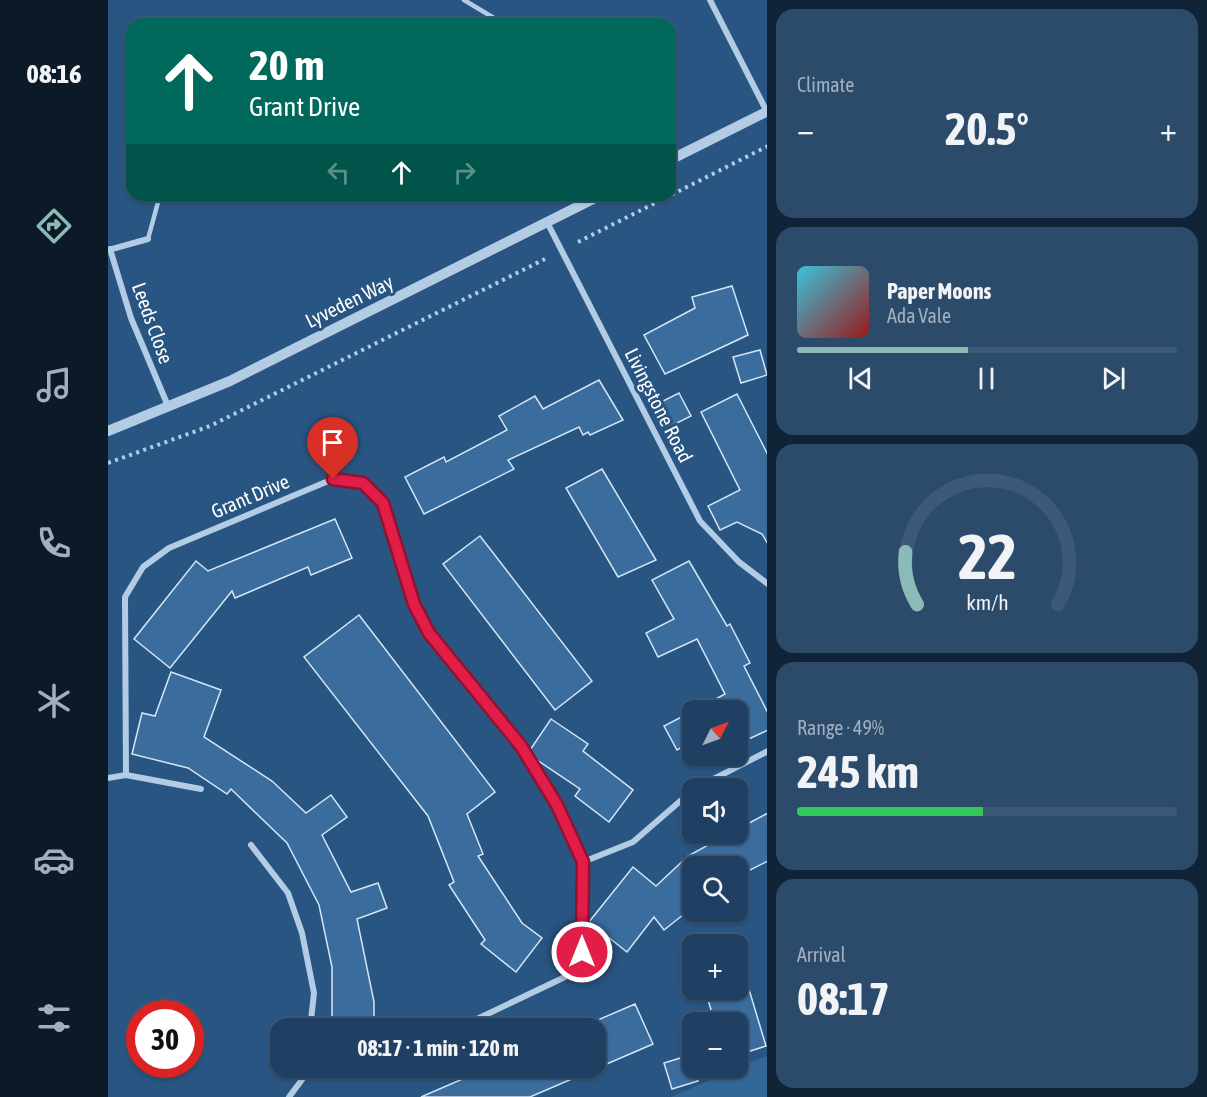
<!DOCTYPE html>
<meta charset="utf-8">
<style>
:root{--surface:#1f4062;--page:#2c4b6b;--text:#f1f3f6;--muted:#a1afbe;--line:#3c5977;--accent:#8bbbb9}
body{margin:0;font-family:"Asap Condensed",sans-serif;background:var(--page);color:var(--text);height:100vh;display:flex;flex-direction:column;font-size:22px;white-space:nowrap}
*{box-sizing:border-box;margin:0}
p{font-size:20px;color:var(--muted)}
.icon{flex:none;width:33px;height:33px;fill:none;stroke:currentColor;stroke-width:2;stroke-linecap:round;stroke-linejoin:round}
.map{position:relative;flex:1;overflow:hidden}
.details{display:flex;flex-direction:column;gap:9px;padding:9px;background:#112336;width:440px}
.details>*{flex:none}
.guide{position:absolute;left:18px;top:18px;width:550px;height:183px;border-radius:18px;box-shadow:0 2px 4px #0004,0 0 0 2px var(--line);background:#00695c;color:#fff;overflow:hidden}
.needle{width:39px;rotate:48deg}
.fabs{position:absolute;left:574px;top:700px;display:grid;gap:12px}
.fabs a{display:grid;place-items:center;width:66px;height:66px;border-radius:12px;background:var(--surface);box-shadow:0 2px 4px #0004,0 0 0 2px var(--line);font-size:30px}
.speed{position:absolute;left:18px;top:1000px;display:flex;gap:12px;font-size:30px;font-weight:700;text-align:center}
.speed>*{display:grid;place-content:center;width:78px;height:78px;border-radius:50%;background:var(--surface);box-shadow:0 2px 4px #0004,0 0 0 2px var(--line);line-height:1}
.speed .limit{border:9px solid #d22;background:#fff;color:#111}
.pin{position:absolute;display:grid;place-items:center;width:51px;height:51px;color:#fff;margin:-62px -26px;border-radius:50% 50% 50% 0;rotate:-45deg;box-shadow:0 0 6px #0007}
.pin .icon{rotate:45deg}
.me{position:absolute;width:66px;margin:-33px;rotate:0deg;stroke-linejoin:round;filter:drop-shadow(0 0 4px #0008)}
.turn{display:flex;align-items:center;gap:21px;height:126px;padding:0 24px;font-size:27px}
.turn .icon{width:78px;height:78px;stroke-width:2.5}
.turn b{display:block;font-size:42px;line-height:51px}
.lanes{display:flex;align-items:center;height:57px;padding:0 24px;background:#0003;justify-content:center;gap:30px;direction:ltr}
.lanes .off{opacity:.35}
.big{font-size:45px;font-weight:700;line-height:1.1}
.details .card{flex:1;display:flex;flex-direction:column;justify-content:center;gap:9px;min-width:0;padding:0 21px;border-radius:18px;background:var(--page)}
.details .dial{align-items:center;gap:0}
.dial svg{height:156px;overflow:visible;fill:none;stroke:var(--line);stroke-width:7;stroke-linecap:round;text-anchor:middle}
.dial text{fill:var(--text);stroke:none}
.song{display:flex;align-items:center;gap:18px}
.cover{width:72px;height:72px;border-radius:9px;background:linear-gradient(135deg,hsl(190 70% 55%),hsl(0 70% 35%))}
.played{height:6px;border-radius:3px;background:linear-gradient(90deg,var(--accent) 45%,var(--line) 45%)}
.keys{display:flex;justify-content:space-around;direction:ltr}
.heat{display:flex;justify-content:space-between;align-items:center;font-size:33px;direction:ltr}
.charge{height:9px;border-radius:4px;background:linear-gradient(90deg,#34c759 49%,var(--line) 0)}
.trip{position:absolute;left:162px;top:1018px;width:336px;height:60px;border-radius:18px;background:var(--surface);box-shadow:0 2px 4px #0004,0 0 0 2px var(--line);font-weight:700;line-height:60px;text-align:center}
main{display:flex;flex:1;min-height:0}
.menu{display:flex;flex-direction:column;width:108px;justify-content:space-around;align-items:center;background:#0c1a27;color:var(--muted)}
.menu .icon{width:42px;height:42px}
.menu .on{color:var(--accent)}
.menu b{font-size:27px;color:var(--text)}
.map>svg:first-child{display:block}
.green{fill:#346799}
.building{fill:#3a6c9e;stroke:#d5e5f5;stroke-width:1.5}
.lines{fill:none;stroke-linecap:round;stroke-linejoin:round}
.path{stroke:#b2cce6;stroke-width:4;stroke-dasharray:3 4.5;stroke-linecap:butt}
.service{stroke:#b2cce6;stroke-width:4.5}
.minor{stroke:#b2cce6;stroke-width:6}
.tertiary{stroke:#b2cce6;stroke-width:10}
.route-casing{stroke:#92132f;stroke-width:15}
.route{stroke:#e11d48;stroke-width:10}
.labels{text-anchor:middle;dominant-baseline:central;stroke-width:6;stroke-linejoin:round;paint-order:stroke}
.street-label{font-size:20px;fill:#fff;stroke:#295582}
</style>
<main>
<nav class="menu">
<b>08:16</b>
<svg class="icon on" aria-label="directions" viewBox="0 0 24 24"><path d="M12 3l9 9-9 9-9-9zM9 14v-3h6M13 9l2 2-2 2"/></svg>
<svg class="icon" aria-label="music" viewBox="0 0 24 24"><path d="M9 18V5l10-2v13"/><circle cx="6" cy="18" r="3"/><circle cx="16" cy="16" r="3"/></svg>
<svg class="icon" aria-label="phone" viewBox="0 0 24 24"><path d="M5 4h4l2 5-3 2q2 4 5 5l2-3 5 2v4C11 20 4 13 5 4z"/></svg>
<svg class="icon" aria-label="climate" viewBox="0 0 24 24"><path d="M12 3v18M4 7l16 10M4 17L20 7"/></svg>
<svg class="icon" aria-label="car" viewBox="0 0 24 24"><path d="M5 17H2v-5l4-1 3-4h7l3 4 3 1v5h-3M9 17h6M6 11h13"/><circle cx="7" cy="17" r="2"/><circle cx="17" cy="17" r="2"/></svg>
<svg class="icon" aria-label="filters" viewBox="0 0 24 24"><path d="M4 7h16M4 17h16"/><circle cx="9" cy="7" r="2"/><circle cx="15" cy="17" r="2"/></svg>
</nav>
<div class="map">
<svg width="660" height="1097" viewBox="0 0 660 1097">
<rect width="100%" height="100%" fill="#295582"/>
<path class="green" d="M659 1056V1097H563L649 1060Z"/>
<g class="building">
<path d="M624 286 640 335 557 374 536 335 587 308 584 297Z"/>
<path d="M652 350 659 375 633 383 625 357Z"/>
<path d="M491 380 515 420 482 435 480 432 475 435 471 427 400 460 406 469 316 514 297 477 336 457 338 462 399 430 391 416 427 396 435 409Z"/>
<path d="M571 393 583 416 559 428 547 405Z"/>
<path d="M629 394 660 455V544L654 534 629 522 612 530 600 506 632 490 593 412Z"/>
<path d="M494 469 548 560 510 577 458 488Z"/>
<path d="M227 519 244 558 203 575 200 567 127 598 124 591 62 668 26 639 88 561 100 571Z"/>
<path d="M372 536 484 681 447 710 335 564Z"/>
<path d="M581 561 619 626 622 624 642 663 636 666 660 713V730L630 744V711H586L617 694 589 639 550 657 538 633 566 619 544 580Z"/>
<path d="M251 615 387 792 359 814 375 854 370 856 414 923 434 938 408 972 373 944 377 940 341 885 346 882 320 816 196 657Z"/>
<path d="M63 672 113 690 96 737 164 781 198 813 223 795 239 817 214 835 243 892 270 883 279 908 249 919 266 1002V1029H224V967L211 905 179 843 123 789 119 794 80 768 24 754 34 713 47 716Z"/>
<path d="M585 711V741L569 750 556 726Z"/>
<path d="M443 719 480 744 475 751 525 790 501 822 467 796 472 789 426 758 422 750Z"/>
<path d="M660 813V861L630 876V867H585V907L556 930 546 917 519 952 481 922 525 867 548 886 580 856 620 834H630V829Z"/>
<path d="M637 976 658 1046 630 1055V1023H607L597 990H630V977Z"/>
<path d="M527 1004 545 1044 422 1097H313L380 1068H488V1029H469Z"/>
<path d="M582 1055 590 1081 564 1089 556 1063Z"/>
</g>
<g class="lines">
<g class="path">
<path d="M470 242 660 146"/>
<path d="M0 463 102 426 437 259"/>
</g>
<g class="service">
<path d="M356 0 396 24"/>
<path d="M40 239 52 195"/>
</g>
<g class="minor">
<path d="M602 0 659 112"/>
<path d="M439 222 592 521 631 562 660 584"/>
<path d="M2 249 23 318 60 406"/>
<path d="M0 250 40 239"/>
<path d="M18 775 17 597 35 567 61 548 225 479 255 483 275 503 306 604 321 633 413 746 449 805 475 862V952L457 977 348 1029"/>
<path d="M0 778 18 775 93 789"/>
<path d="M586 789 660 751"/>
<path d="M143 845 180 893 194 933 206 993 202 1029"/>
<path d="M475 862 525 842 585 790"/>
<path d="M196 1077 225 1068"/>
<path d="M181 1097 196 1077 197 1068"/>
</g>
<g class="tertiary">
<path d="M562 160 660 111"/>
<path d="M0 431 122 381 493 195"/>
</g>
</g>
<g class="lines">
<g class="route-casing">
<path id="route" d="M225 479 255 483 275 503 306 604 321 633 413 746 449 805 475 862 474 952"/>
</g>
<use href="#route" class="route"/>
</g>
<g class="labels">
<g class="street-label">
<text transform="translate(241 301) rotate(-26)">Lyveden Way</text>
<text transform="translate(45 323) rotate(70)">Leeds Close</text>
<text transform="translate(551 405) rotate(63)">Livingstone Road</text>
<text transform="translate(142 496) rotate(-23)">Grant Drive</text>
</g>
</g>
</svg>
<div class="fabs">
<a><svg class="needle" viewBox="-14 -14 28 28"><path d="M0-13l5 13h-10z" fill="#e53935"/><path d="M0 13l5-13h-10z" fill="#a1afbe"/></svg></a>
<a><svg class="icon" aria-label="sound" viewBox="0 0 24 24"><path d="M4 9h4l5-4v14l-5-4H4zM17 9q2 3 0 6"/></svg></a>
<a><svg class="icon" aria-label="search" viewBox="0 0 24 24"><circle cx="10" cy="10" r="6"/><path d="M15 15l6 6"/></svg></a>
<a>+</a>
<a>−</a>
</div>
<div class="speed"><div class="limit">30</div></div>
<div class="pin" style="left:225px;top:479px;background:#d93025"><svg class="icon" aria-label="arrive" viewBox="0 0 24 24"><path d="M6 21V4h12l-3 4 3 4H6"/></svg></div>
<svg class="me" style="left:474px;top:952px" viewBox="-20 -20 40 40"><circle r="17" fill="#e11d48" stroke="#fff" stroke-width="3"/><path d="M0-11L8 9 0 5-8 9z" fill="#fff"/></svg>
<div class="trip">08:17 · 1 min · 120 m</div>
<div class="guide">
<div class="turn"><svg class="icon" aria-label="ahead" viewBox="0 0 24 24"><path d="M12 20V5M6 11l6-6 6 6"/></svg><div><b>20 m</b>Grant Drive</div></div>
<div class="lanes"><svg class="icon off" aria-label="left" viewBox="0 0 24 24"><path d="M17 20v-9H6M10 6l-5 5 5 5"/></svg><svg class="icon" aria-label="ahead" viewBox="0 0 24 24"><path d="M12 20V5M6 11l6-6 6 6"/></svg><svg class="icon off" aria-label="right" viewBox="0 0 24 24"><path d="M7 20v-9h11M14 6l5 5-5 5"/></svg></div>
</div>
</div>
<section class="details">
<div class="card"><p>Climate</p>
<div class="heat"><a>−</a><b class="big">20.5°</b><a>+</a></div>
</div>
<div class="card">
<div class="song"><i class="cover"></i><div><b>Paper Moons</b><p>Ada Vale</p></div></div>
<div class="played"></div>
<div class="keys"><svg class="icon" aria-label="previous" viewBox="0 0 24 24"><path d="M18 5L8 12l10 7zM5 5v14"/></svg><svg class="icon" aria-label="pause" viewBox="0 0 24 24"><path d="M8 5v14M16 5v14"/></svg><svg class="icon" aria-label="next" viewBox="0 0 24 24"><path d="M6 5l10 7-10 7zM19 5v14"/></svg></div>
</div>
<div class="card dial"><svg viewBox="0 0 100 80">
<path d="M14 69A42 42 0 1 1 86 69"/>
<path d="M14 69A42 42 0 0 1 8 42" stroke="#8bbbb9"/>
<text x="50" y="56" font-size="32" font-weight="700">22</text>
<text x="50" y="72" font-size="11">km/h</text>
</svg></div>
<div class="card"><p>Range · 49%</p><b class="big">245 km</b><div class="charge"></div></div>
<div class="card"><p>Arrival</p><b class="big">08:17</b></div>
</section>
</main>
